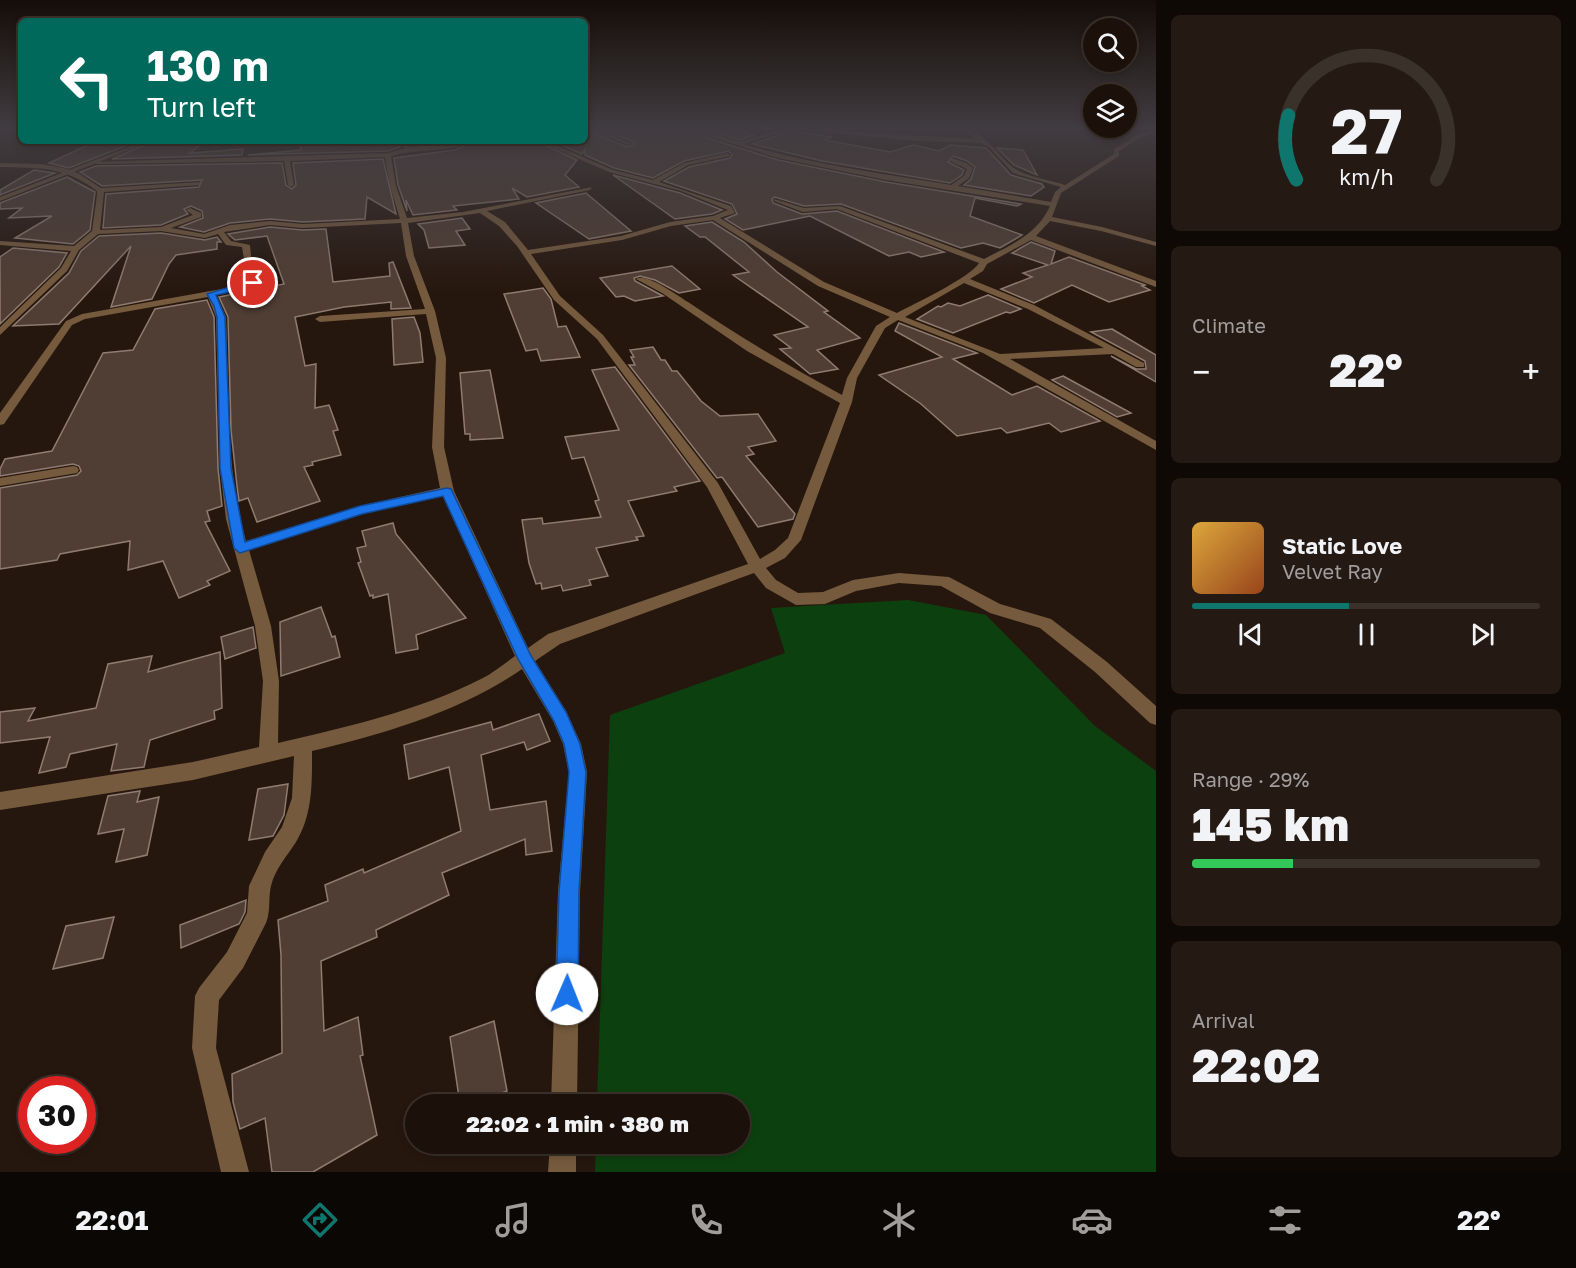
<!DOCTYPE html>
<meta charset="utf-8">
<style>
:root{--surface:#1c110a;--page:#251a13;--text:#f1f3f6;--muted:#a09d9c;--line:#3a312b;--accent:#0f766e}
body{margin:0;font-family:"Golos Text",sans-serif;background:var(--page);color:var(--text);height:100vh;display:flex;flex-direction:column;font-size:22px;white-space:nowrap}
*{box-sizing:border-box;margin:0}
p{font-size:20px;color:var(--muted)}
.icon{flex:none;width:33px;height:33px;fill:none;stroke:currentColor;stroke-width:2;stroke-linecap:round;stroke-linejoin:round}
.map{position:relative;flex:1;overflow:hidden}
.details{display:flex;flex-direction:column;gap:15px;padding:15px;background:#0f0906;width:420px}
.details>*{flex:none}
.guide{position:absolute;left:18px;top:18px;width:570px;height:126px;border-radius:9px;box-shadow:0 3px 9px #0003,0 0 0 2px var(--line);background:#00695c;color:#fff;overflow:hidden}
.fabs{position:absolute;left:1083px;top:18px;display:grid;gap:12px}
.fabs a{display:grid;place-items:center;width:54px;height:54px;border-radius:50%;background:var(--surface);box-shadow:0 3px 9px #0003,0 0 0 2px var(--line);font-size:30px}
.speed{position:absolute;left:18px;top:1076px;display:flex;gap:12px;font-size:30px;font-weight:700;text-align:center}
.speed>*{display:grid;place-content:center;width:78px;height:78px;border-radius:50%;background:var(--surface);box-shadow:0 3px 9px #0003,0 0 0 2px var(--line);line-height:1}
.speed .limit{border:9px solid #d22;background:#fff;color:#111}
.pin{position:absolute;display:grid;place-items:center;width:51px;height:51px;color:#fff;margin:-26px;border:3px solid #fff;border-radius:50%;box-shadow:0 2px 6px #0007}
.me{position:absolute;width:66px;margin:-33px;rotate:1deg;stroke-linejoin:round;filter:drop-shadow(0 0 4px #0008)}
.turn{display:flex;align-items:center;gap:21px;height:126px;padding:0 30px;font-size:27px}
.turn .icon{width:78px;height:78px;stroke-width:2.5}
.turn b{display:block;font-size:42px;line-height:51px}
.big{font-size:45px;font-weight:800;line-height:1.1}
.details .widget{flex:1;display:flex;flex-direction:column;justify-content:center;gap:9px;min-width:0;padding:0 21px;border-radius:9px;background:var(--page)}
.details .dial{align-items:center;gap:0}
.dial svg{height:156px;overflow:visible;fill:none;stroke:var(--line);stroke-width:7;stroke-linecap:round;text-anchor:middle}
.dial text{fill:var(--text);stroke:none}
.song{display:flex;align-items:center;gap:18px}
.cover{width:72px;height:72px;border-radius:9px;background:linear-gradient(135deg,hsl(40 70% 55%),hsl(20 70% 35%))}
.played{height:6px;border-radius:3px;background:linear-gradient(90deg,var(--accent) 45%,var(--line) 45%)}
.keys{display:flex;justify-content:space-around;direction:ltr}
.heat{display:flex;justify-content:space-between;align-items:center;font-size:33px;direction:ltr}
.charge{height:9px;border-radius:4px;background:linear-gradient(90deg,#34c759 29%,var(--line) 0)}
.trip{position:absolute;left:405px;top:1094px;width:345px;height:60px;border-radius:30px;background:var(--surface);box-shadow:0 3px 9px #0003,0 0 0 2px var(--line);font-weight:800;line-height:60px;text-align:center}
.menu{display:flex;height:96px;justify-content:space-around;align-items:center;background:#0b0704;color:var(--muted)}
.menu .icon{width:42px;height:42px}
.menu .active{color:var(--accent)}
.menu b{font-size:27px;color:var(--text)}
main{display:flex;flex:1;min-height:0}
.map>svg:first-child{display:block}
.green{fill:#0d400f}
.building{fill:#503e34;stroke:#8f7b70;stroke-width:1.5}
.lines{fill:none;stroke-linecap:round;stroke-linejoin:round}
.minor{fill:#755a3d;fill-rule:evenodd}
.tertiary{fill:#755a3d;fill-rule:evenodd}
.route{fill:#1a73e8;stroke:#114b97;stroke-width:1.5}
</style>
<main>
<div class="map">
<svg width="1156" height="1172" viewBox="0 0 1156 1172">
<rect width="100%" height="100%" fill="#26170e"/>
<path class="green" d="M908 600 986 615 1095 726 1156 771V1172H595L596 1143H740V1104H597L610 715 785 653 771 608Z"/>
<g class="building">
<path d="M598 128H692L704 137 778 160 886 182 1021 204 1017 206 975 198 970 216 1022 235 1000 248 983 243 961 248 841 204 804 206 775 197 772 199 773 203 802 214 837 211 944 252 921 257 909 252 889 256 810 216 743 230 725 219 737 214 732 204 664 181 689 167 730 158 732 155 729 151 684 161 653 178 614 168 585 155V150L582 154 552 141H585V130L627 147 635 145 634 142Z"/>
<path d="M713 128H733L754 135 739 140 707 129Z"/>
<path d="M791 131 831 137 825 140 890 152 913 145 939 151 950 145 986 148 1011 175 1042 184 1044 187 1031 196 964 185 971 179 975 167 967 161 953 156 948 162 964 170 962 175 950 183 822 161 752 144Z"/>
<path d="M97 141H138L69 168 49 163Z"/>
<path d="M154 141H205L190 153 243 149 242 155 112 159Z"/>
<path d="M312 141H395L400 147 388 151 248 155 301 150 300 142Z"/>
<path d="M477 141H536L577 160 565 175 579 187 527 197 512 188 519 199 453 206 457 210 413 215 406 200 407 211 398 185 394 158 455 150Z"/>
<path d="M997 148 1023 150 1037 175 1014 165Z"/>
<path d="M383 159 396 214 367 197 365 219 303 222 270 219 230 223 204 232 180 227 203 218 202 211 191 206 184 209 188 214 161 225 103 228 106 194 199 187 202 180 102 186 80 172 96 166 282 163 286 185 292 189 296 185 293 163Z"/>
<path d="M34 170 55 173 0 195V190Z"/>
<path d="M613 175 680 193 722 210 712 214 675 219Z"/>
<path d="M67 177 95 192 90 230 73 244 15 238 52 216 9 218 22 208 0 209V203Z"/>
<path d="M586 193 631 231 589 239 536 203Z"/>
<path d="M462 218 470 229 456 231 465 245 429 248 424 230 418 224Z"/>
<path d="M712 222 744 242 777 272 828 311 824 312 860 338 817 350 838 369 810 374 780 349 791 348 774 335 808 327 733 275 749 272 705 237H700L685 226Z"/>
<path d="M270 227 303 230 326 229 333 282 390 276 389 263 393 262 411 308 391 309V302L344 307 295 317 305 366 316 364 315 408 329 405 338 430 333 431 341 455 312 462 313 465 304 467 320 501 257 522 248 498 239 501 237 486 231 430 228 317 219 297 284 284 267 236 235 240 228 234Z"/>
<path d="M161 233 205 240 217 237 221 242H217V249L176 255 169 264 152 299 111 307 131 246 59 324 13 326 69 273 81 251 99 236Z"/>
<path d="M1031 242 1055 251 1051 264 1069 257 1145 285 1142 286 1150 290 1109 302 1072 285 1034 303 1001 289 1032 277 1023 273 1048 265 1012 253Z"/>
<path d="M13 248 67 253 59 267 0 324V257Z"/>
<path d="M672 266 700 289 679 293 655 280 640 276 634 278 635 281 663 296 635 301 624 296 616 297 600 278Z"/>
<path d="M543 288 551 299 558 327 566 326 580 357 541 361 537 349 526 351 504 294Z"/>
<path d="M988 295 1021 309 1010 313 1006 312 953 333 917 319 938 306 941 307 948 303 960 306Z"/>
<path d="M207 300 214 317 218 468 222 506 207 511 210 521 205 522 230 571 207 581 210 585 179 598 163 561 128 570 130 541 60 554 57 560 0 569V488L77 475 81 471 79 466 73 464 0 476V469L5 459 52 451 103 353 133 350 155 309Z"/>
<path d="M414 317 420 333 423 362 394 365 392 319Z"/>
<path d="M899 323 977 353 953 359 1012 395 1037 386 1100 421 1061 432 1049 423 1007 433 1001 428 957 436 921 404 879 375 942 357 895 331Z"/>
<path d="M1112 329 1156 355V382L1111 356 1136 369H1146L1145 361 1091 332Z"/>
<path d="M653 347 661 360H665L672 371H677L701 401 720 416 758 414 776 441 748 447 754 454 746 456 795 514 793 519 758 527 722 477 717 478 629 365H635L631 357H634L630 350Z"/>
<path d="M615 367 700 481 674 487 677 491 628 501 644 536 636 537 638 540 596 548 608 576 589 580 591 585 563 591 561 585 542 589 541 583 536 584 529 563 522 520 542 518 543 524 601 517 595 501 599 500 584 457 572 459 565 437 619 430 592 370Z"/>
<path d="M490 370 503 438 470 440V434H465L460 373Z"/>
<path d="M1063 376 1131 413 1117 417 1052 380Z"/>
<path d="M393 523 396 534 466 618 416 635 418 649 396 653 388 594 373 598V595L370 596 358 563 361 562 357 548 366 546 362 531Z"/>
<path d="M321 607 332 637 335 636 340 657 281 676 280 622Z"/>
<path d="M253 627 256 648 225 659 221 637Z"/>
<path d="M220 652 222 708 214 711 215 719 150 740 144 767 111 771 117 744 70 754 66 767 39 773 50 737 0 743V712L35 708 28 721 96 708 108 664 152 656 148 672Z"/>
<path d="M539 714 550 741 527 750 524 742 481 755 490 810 546 801 552 851 526 855 525 839 442 873 449 895 376 930 377 937 321 961 324 1031 358 1017 363 1055 360 1056 377 1135 313 1172H272L265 1118 240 1129 233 1102 232 1074 282 1053 281 955 278 920 328 901 325 885 363 869 364 873 461 831 449 767 409 779 404 745 491 722 493 730Z"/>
<path d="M288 784 284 815 273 836 249 840 258 789Z"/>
<path d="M140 791 137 802 159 797 147 855 116 862 124 829 98 834 108 796Z"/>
<path d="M246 900 245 912 239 924 181 948 180 925Z"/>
<path d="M114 917 103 958 53 969 66 926Z"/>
<path d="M494 1021 507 1091 474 1104H460L450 1037Z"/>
</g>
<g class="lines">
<g class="minor">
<path d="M585 128H592L633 144 628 145Z"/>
<path d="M699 128H705L704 130 739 142 784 128 976 139 959 128C985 127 1001 163 1019 171 1033 178 1050 180 1065 185L1114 154V149L1137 135 1156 129V133L1141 137 1119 151V156L1061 193 1052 217 1102 227 1156 242V246L1101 231 1050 221 1036 236 1156 281V287L1031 240 987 264 983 271 970 279 1034 305 1144 363V367H1136L1113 354 1010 359 1156 441V450L983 353 898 320 885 328 857 378 852 402 801 540 785 558 766 568 776 580 798 593 823 592 853 580 899 573 949 577 1000 604 1051 619 1107 662 1156 706V725L1150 723 1095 672 1040 628 990 613 941 586 899 583 856 591 825 604 796 605 766 588 754 573 560 644 535 661 566 711 581 744 587 772 580 892 577 1104H551L558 892 569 772 563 744 553 721 522 669C461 711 384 734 312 751 312 782 313 814 296 842 287 856 275 869 271 886 268 898 271 911 266 923L243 968 219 1000 216 1048 249 1172H221L192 1048 195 996 199 988 227 952 247 913 249 886 265 852 282 827 292 798 294 756 193 780 0 810V792L193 762 259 747 263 681 255 626 226 519 220 468 216 317 208 297 85 319 72 325 4 424 0 425V413L66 321 82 314 244 285 248 282 242 247 226 245 218 234 205 238 161 231 98 234 79 250 67 271 0 335V327L61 268 71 251 0 245V241L74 246 92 231 97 195V191C64 166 39 168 0 167V163L41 164 64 168 78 173 101 188 201 182 199 185 104 192 100 230 161 227 193 215 186 210 190 208 201 213V217L171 228 204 234 230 225 270 221 303 224 400 219 390 186 385 157 290 161 294 185 291 187 288 185 284 161 97 164 94 162 388 153 405 148 397 141H403L410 147 475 141C450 153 418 148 391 156L396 186 407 218 463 212 592 187 590 190 487 211 505 222 528 250 621 236 670 222 713 216 728 210 681 191 609 172 538 141H546L613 170 653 180 684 163 728 153 730 156 688 165 659 182 731 206 735 213 720 218 824 282 897 313C914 304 971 277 979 263L837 209 803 212 774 201V199L804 208 840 206 984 259C1010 245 1037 235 1050 206L886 180 778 158 705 135 699 132ZM791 129 919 141 982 143 989 147 1013 173 1061 187 1055 192 1051 202 958 186 969 178 973 168 966 163 952 158 950 161 967 169 964 176 951 185C882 173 812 165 744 144ZM480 213 499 226 517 246 554 300 597 339 707 487 748 564 548 634 528 648 454 491 444 447 446 358 435 311 414 256 408 223ZM713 220 818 286 890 317 876 326 847 378 842 395C789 366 738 336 688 302 678 296 646 272 636 279L662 293 747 351 840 403 788 538 775 550 760 559 718 483 603 335 560 296 531 254 622 240 671 226ZM401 223 406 256 425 309 320 316 315 319 320 322 426 314 436 358 432 447 440 488 360 506 246 541C225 469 229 391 226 317L216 295 250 289 257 283 252 266 250 245 231 241 224 232 270 225 303 228ZM964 283 1028 309 1104 348 1000 354 905 317ZM443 496 515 656C504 664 493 673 481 679 418 711 346 727 278 743L279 681 271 626 249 550 362 514Z"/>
<path d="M73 466 77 467 79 470 77 473 0 486V478Z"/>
<path d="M550 1143H576V1172H548Z"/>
</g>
<path class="tertiary" d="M144 141H152L0 201V197Z"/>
</g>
<linearGradient id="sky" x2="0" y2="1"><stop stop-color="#150d08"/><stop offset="0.44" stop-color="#413c41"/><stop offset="1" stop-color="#413c41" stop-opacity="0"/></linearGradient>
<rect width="1156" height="292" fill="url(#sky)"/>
<path class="route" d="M253 280 257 283 249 288 216 295 225 317 231 468 245 542 360 506 447 488 451 489 531 656 566 712 580 744 586 772 579 892 578 994 575 1001 567 1004 560 1001 556 994 559 892 569 772 564 744 554 721 518 659 443 496 362 514 240 553 234 548 220 468 217 317 214 306 207 294Z"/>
</svg>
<div class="fabs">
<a><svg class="icon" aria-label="search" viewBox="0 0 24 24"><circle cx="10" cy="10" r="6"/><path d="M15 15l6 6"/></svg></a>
<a><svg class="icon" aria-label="layers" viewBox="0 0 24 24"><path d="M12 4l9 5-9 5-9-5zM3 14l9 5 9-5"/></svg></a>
</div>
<div class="speed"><div class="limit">30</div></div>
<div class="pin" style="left:253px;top:283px;background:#d93025"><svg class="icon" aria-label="arrive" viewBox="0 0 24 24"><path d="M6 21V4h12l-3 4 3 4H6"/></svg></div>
<svg class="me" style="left:567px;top:994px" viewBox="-20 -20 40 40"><circle r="19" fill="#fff"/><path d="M0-13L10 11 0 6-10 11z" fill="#1a73e8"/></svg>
<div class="trip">22:02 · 1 min · 380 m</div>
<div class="guide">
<div class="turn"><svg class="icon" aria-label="left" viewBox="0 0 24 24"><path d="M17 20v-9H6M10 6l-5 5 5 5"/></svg><div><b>130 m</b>Turn left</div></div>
</div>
</div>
<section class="details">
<div class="widget dial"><svg viewBox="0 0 100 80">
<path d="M14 69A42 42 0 1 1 86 69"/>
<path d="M14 69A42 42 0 0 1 10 36" stroke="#0f766e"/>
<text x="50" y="56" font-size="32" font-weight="700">27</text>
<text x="50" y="72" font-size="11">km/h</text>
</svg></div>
<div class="widget"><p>Climate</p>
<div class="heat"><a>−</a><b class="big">22°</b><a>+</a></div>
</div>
<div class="widget">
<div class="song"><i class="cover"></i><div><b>Static Love</b><p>Velvet Ray</p></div></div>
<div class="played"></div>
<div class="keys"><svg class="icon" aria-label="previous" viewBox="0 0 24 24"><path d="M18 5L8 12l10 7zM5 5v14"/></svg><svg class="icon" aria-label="pause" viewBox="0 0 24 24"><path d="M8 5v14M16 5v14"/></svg><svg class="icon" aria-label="next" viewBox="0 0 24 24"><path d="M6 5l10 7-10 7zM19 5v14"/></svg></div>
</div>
<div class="widget"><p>Range · 29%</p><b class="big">145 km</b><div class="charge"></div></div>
<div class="widget"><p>Arrival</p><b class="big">22:02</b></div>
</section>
</main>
<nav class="menu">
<b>22:01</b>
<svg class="icon active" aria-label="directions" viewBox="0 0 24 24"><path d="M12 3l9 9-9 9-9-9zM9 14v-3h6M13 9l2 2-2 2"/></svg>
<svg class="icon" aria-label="music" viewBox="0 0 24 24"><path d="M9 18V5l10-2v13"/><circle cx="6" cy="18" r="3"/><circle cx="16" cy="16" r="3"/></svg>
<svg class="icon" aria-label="phone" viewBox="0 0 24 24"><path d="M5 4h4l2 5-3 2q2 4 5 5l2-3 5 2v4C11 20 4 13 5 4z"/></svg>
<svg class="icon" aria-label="climate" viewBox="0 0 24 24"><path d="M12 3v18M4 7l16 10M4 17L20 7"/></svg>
<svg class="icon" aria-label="car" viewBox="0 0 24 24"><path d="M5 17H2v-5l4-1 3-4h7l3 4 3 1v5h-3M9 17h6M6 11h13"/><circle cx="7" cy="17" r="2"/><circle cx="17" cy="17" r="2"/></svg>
<svg class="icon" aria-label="filters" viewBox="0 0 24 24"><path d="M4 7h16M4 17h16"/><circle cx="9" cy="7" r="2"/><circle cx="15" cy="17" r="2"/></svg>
<b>22°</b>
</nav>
